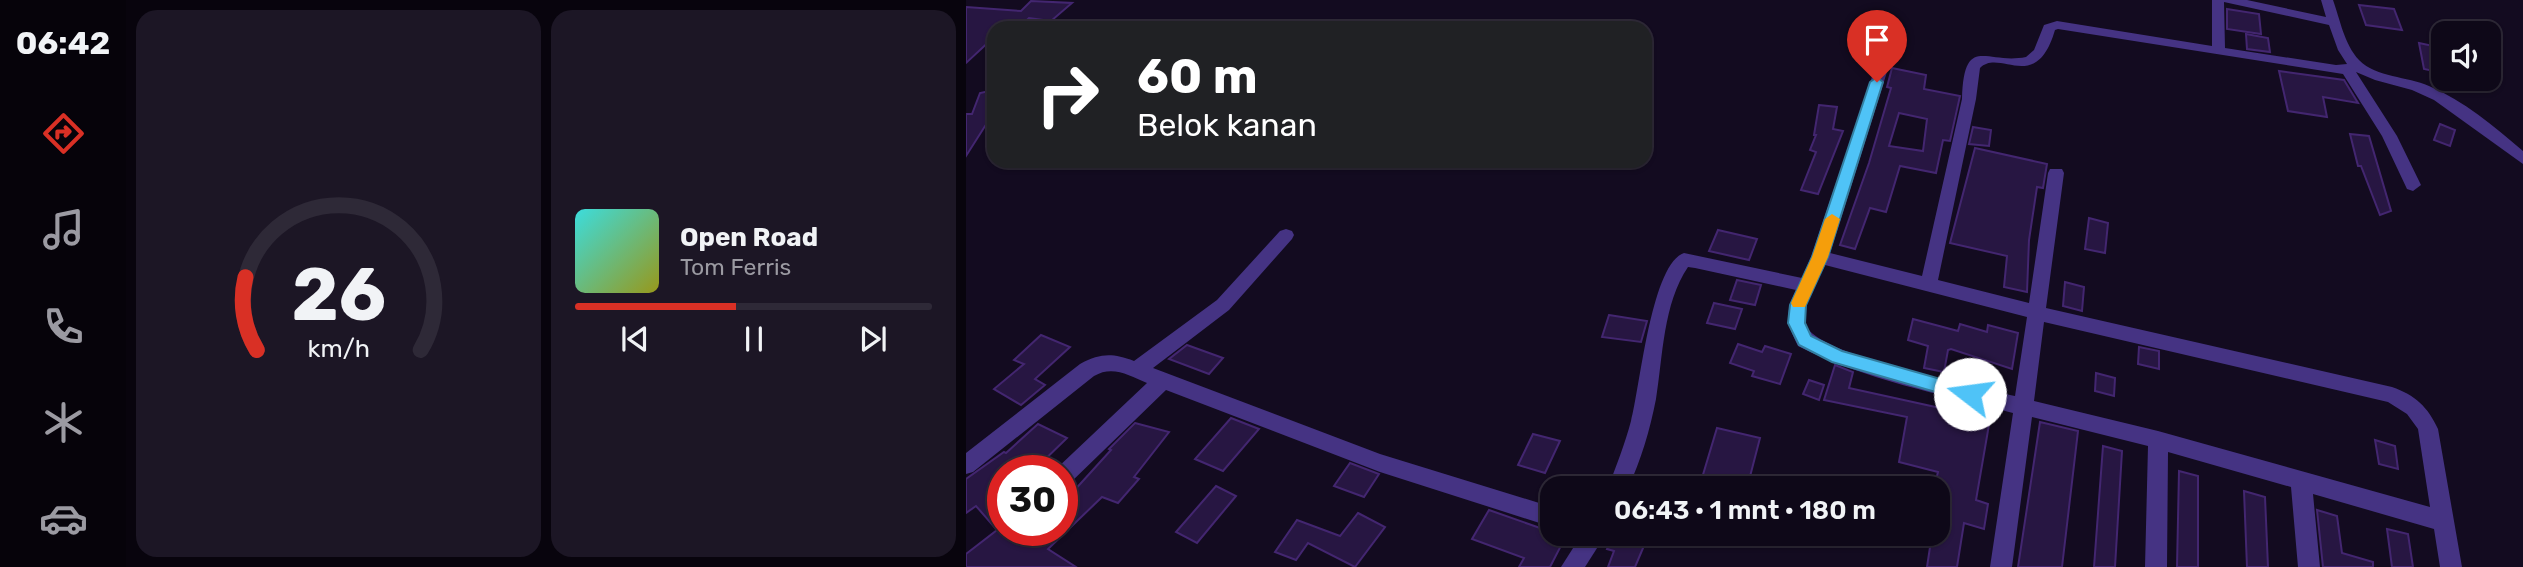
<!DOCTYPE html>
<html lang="id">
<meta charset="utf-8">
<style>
:root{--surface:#0e0818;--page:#1c1625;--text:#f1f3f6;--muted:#9b9aa2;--line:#2e2937;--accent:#d93025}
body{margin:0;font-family:Rubik,sans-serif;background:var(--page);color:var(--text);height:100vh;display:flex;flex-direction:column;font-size:26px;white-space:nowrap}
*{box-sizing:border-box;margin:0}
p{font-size:23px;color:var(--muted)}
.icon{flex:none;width:38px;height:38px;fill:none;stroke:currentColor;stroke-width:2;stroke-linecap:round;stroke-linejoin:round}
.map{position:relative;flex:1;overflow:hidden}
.side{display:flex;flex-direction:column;gap:10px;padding:10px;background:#08040d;width:840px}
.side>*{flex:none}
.guide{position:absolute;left:21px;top:21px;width:665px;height:147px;border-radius:21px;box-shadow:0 2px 5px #0004,0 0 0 2px var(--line);background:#202124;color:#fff;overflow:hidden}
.controls{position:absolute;left:1465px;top:21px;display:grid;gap:14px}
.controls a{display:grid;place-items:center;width:70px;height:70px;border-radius:14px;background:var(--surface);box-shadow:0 2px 5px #0004,0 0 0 2px var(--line);font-size:35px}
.speed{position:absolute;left:21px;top:455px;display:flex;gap:14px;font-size:35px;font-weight:700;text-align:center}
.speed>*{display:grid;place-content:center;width:91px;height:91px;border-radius:50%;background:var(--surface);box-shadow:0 2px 5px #0004,0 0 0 2px var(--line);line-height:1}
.speed .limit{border:10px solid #d22;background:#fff;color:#111}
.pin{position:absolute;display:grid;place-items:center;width:60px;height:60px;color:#fff;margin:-72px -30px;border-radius:50% 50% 50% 0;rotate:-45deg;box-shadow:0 0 7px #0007}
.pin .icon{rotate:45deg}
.me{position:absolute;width:77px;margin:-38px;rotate:285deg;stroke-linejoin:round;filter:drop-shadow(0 0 5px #0008)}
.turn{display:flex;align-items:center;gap:24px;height:147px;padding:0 35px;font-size:32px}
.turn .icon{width:91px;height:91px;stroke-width:2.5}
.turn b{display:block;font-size:49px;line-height:60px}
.side .widget{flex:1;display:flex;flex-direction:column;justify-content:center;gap:10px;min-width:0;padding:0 24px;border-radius:21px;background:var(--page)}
.side .dial{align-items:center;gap:0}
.dial svg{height:182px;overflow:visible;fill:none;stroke:var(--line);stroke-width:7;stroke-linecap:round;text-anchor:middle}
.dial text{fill:var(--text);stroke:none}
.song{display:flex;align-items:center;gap:21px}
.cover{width:84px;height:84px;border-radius:10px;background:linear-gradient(135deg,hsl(180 70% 55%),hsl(60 70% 35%))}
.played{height:7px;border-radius:4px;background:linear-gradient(90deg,var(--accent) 45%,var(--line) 45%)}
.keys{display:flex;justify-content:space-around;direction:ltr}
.side .tiles{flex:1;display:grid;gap:10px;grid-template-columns:repeat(2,1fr)}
.trip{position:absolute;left:574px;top:476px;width:410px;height:70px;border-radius:21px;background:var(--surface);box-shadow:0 2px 5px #0004,0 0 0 2px var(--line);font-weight:600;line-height:70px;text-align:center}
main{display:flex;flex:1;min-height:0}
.tab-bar{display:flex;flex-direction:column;width:126px;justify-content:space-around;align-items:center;background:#06030a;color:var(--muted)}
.tab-bar .icon{width:49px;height:49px}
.tab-bar .current{color:var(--accent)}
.tab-bar b{font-size:32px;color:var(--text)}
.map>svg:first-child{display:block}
.building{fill:#271642;stroke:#432670;stroke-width:2;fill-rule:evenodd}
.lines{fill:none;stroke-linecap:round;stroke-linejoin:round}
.minor{fill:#453383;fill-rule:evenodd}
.route{fill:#4fc3f7;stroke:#337fa1;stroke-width:2}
.slow{fill:#f59e0b}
</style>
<main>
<nav class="tab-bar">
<b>06:42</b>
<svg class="icon current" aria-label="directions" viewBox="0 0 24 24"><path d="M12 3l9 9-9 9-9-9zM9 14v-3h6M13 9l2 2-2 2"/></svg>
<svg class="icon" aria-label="music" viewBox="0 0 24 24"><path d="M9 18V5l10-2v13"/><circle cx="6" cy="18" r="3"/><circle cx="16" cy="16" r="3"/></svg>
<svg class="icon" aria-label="phone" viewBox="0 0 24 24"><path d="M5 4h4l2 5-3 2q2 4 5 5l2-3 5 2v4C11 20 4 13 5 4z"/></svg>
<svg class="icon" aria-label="climate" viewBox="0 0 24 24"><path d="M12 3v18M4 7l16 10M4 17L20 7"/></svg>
<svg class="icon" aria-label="car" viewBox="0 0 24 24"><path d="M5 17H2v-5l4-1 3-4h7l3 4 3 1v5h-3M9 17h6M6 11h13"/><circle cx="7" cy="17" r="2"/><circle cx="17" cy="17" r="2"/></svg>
</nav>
<section class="side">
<div class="tiles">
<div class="widget dial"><svg viewBox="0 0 100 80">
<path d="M14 69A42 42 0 1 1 86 69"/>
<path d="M14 69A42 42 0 0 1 9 37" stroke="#d93025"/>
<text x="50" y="56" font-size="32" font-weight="700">26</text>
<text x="50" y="72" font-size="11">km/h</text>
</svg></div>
<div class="widget">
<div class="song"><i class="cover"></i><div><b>Open Road</b><p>Tom Ferris</p></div></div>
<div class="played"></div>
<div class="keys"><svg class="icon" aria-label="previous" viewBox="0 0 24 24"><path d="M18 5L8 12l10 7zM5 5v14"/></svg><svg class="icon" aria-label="pause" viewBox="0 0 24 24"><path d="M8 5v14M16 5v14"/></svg><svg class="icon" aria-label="next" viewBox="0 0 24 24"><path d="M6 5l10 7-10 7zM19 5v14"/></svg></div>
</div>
</div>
</section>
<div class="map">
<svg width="1557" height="567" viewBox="0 0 1557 567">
<rect width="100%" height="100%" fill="#130b20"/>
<g class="building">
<path d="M65 1 106 3 85 21 63 18 52 28H28V37L0 63V7L55 11Z"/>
<path d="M1393 5 1428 9 1436 30 1400 25Z"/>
<path d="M1261 9 1293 14 1295 34 1261 29Z"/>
<path d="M1280 34 1302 38 1304 52 1281 49Z"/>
<path d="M1453 43 1472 47 1477 73 1458 69Z"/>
<path d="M926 68 960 75 958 89 994 96 984 141 977 140 970 173 934 166 920 212 904 208 889 249 874 245 903 163 925 88 921 87ZM933 113 961 119 957 151 923 146Z"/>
<path d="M1313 71 1378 80 1392 103 1357 97 1361 117 1322 111Z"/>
<path d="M28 90V112L0 156V114H6L14 93Z"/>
<path d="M853 105 871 107 867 129 877 131 852 194 835 190 850 152 844 150 850 135H848Z"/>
<path d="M1474 124 1489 130 1484 146 1468 140Z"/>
<path d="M1007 127 1025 130 1023 146 1003 144Z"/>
<path d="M1384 134 1403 136 1425 211 1414 215 1395 166H1392Z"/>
<path d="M1009 148 1081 164 1077 188 1071 187 1063 240 1061 292 1038 287 1041 256 984 243Z"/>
<path d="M1123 218 1142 223 1139 253 1119 249Z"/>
<path d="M752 230 791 239 783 260 743 251Z"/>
<path d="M771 280 795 285 789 305 764 300Z"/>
<path d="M1099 282 1118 287 1116 311 1097 306Z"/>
<path d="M748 303 776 309 769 329 741 323Z"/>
<path d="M643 315 681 321 675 342 636 337Z"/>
<path d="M947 319 992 331 994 324 1021 332 1022 325 1052 333 1046 369 985 349 982 350 978 372 958 368 962 346 942 340Z"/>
<path d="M75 335 104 347 69 379 79 385 55 405 28 389 58 364 48 360Z"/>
<path d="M772 344 796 352 799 346 825 354 814 384 786 376 788 371 764 363Z"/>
<path d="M221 345 257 358 243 374 203 359Z"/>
<path d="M1173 347 1193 351V369L1172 364Z"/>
<path d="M869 365 887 372 883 388 997 413 998 406 1025 413 1010 500 1022 504 1018 529 998 523 991 567H961L966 534H971V488H968L972 472 933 462 941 417 858 400Z"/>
<path d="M1130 373 1149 378 1148 396 1129 391Z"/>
<path d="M843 380 858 385 853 400 837 394Z"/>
<path d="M265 418 293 429 257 471 229 459Z"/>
<path d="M1074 422 1112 431 1096 567H1052Z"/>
<path d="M169 423 203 432 168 477 173 479 152 503 136 497 82 549 110 567H0V554L31 530 10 506 0 513V479L38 452 40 453 72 424 101 438 67 471H37V530H96V504L145 450 143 449Z"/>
<path d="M751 428 794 438 781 488H733Z"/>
<path d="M567 434 594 441 579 473 552 465Z"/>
<path d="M1409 440 1429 446 1432 469 1413 464Z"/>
<path d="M1137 446 1156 451 1149 567H1128Z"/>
<path d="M384 463 413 474 398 497 368 486Z"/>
<path d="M1213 471 1232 476V567H1211Z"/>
<path d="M250 486 270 496 231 543 210 532Z"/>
<path d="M1278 491 1299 497 1302 567H1281Z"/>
<path d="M523 510 574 528 586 529V534H601L584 567H553L558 558 506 539Z"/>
<path d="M1351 510 1371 516 1376 553 1407 562V567H1357Z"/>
<path d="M392 513 419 527 389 567 342 543 330 560 309 552 331 520 374 536Z"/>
<path d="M1421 529 1442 534 1447 567H1426Z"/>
<path d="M648 534H683L669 567H642L648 551 641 549Z"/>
</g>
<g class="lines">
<g class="minor">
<path d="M1246 0H1281L1360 17 1355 0H1367C1374 19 1378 44 1393 60 1411 78 1441 76 1463 86 1498 101 1528 126 1557 151V164L1468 100 1446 90 1409 80 1390 72 1431 136 1455 185 1447 191 1441 189 1416 136 1377 74 1092 29 1089 30C1070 95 1034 48 1014 68L1010 99 972 280 1063 303 1082 173 1084 169H1096L1098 173 1080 308 1426 387C1449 395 1462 407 1472 429L1496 567H1474L1468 529 1347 494 1354 567H1332L1325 487 1202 452 1201 567H1179L1182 446 1066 417 1046 567H1024L1047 413C974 394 900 380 832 346 821 323 818 315 830 290L729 268 722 267C697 304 697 356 690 399 684 430 675 460 662 488H642C650 466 659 444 665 421 674 389 685 264 718 253L836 278 845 257 914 53 919 52 926 56 864 253 956 276 996 99C998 33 1020 65 1060 57L1068 50 1078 25 1091 21 1246 46ZM1258 2 1363 25 1372 50 1381 64 1370 65 1259 48ZM859 265 1061 317 1049 396C1014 388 849 355 840 325 834 306 852 281 859 265ZM1078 322 1422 402 1441 414 1452 429 1464 507 1192 431 1068 401Z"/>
<path d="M320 229 326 231 328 235 326 239 263 310 187 368 414 454 586 507V527L414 472 200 390 103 484 96 486V471L89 470 181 383C163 375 146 365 128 376L7 472 0 474V453L114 364C135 353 146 353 168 361L251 300 314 231Z"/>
<path d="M616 534H640L619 567H595Z"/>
</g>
</g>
<path class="route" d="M911 77 917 82 862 257 840 305 839 323 845 336 876 351 1010 389 1013 394 1010 400 1004 402 866 362 833 345 822 323 824 305 846 257 904 82Z"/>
<path class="slow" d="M866 214 874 219 862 257 839 307H827L825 303 846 257 859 219Z"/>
</svg>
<div class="controls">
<a><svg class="icon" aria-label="sound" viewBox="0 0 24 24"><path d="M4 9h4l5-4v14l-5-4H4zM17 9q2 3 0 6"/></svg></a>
</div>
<div class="speed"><div class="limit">30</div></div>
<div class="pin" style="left:911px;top:82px;background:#d93025"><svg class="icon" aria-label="arrive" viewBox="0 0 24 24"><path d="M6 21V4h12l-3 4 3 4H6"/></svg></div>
<svg class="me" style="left:1004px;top:394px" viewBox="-20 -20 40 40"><circle r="19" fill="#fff"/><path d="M0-13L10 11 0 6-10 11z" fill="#4fc3f7"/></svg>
<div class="trip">06:43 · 1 mnt · 180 m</div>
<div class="guide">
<div class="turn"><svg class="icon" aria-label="right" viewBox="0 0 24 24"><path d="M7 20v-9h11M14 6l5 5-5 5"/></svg><div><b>60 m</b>Belok kanan</div></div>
</div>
</div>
</main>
